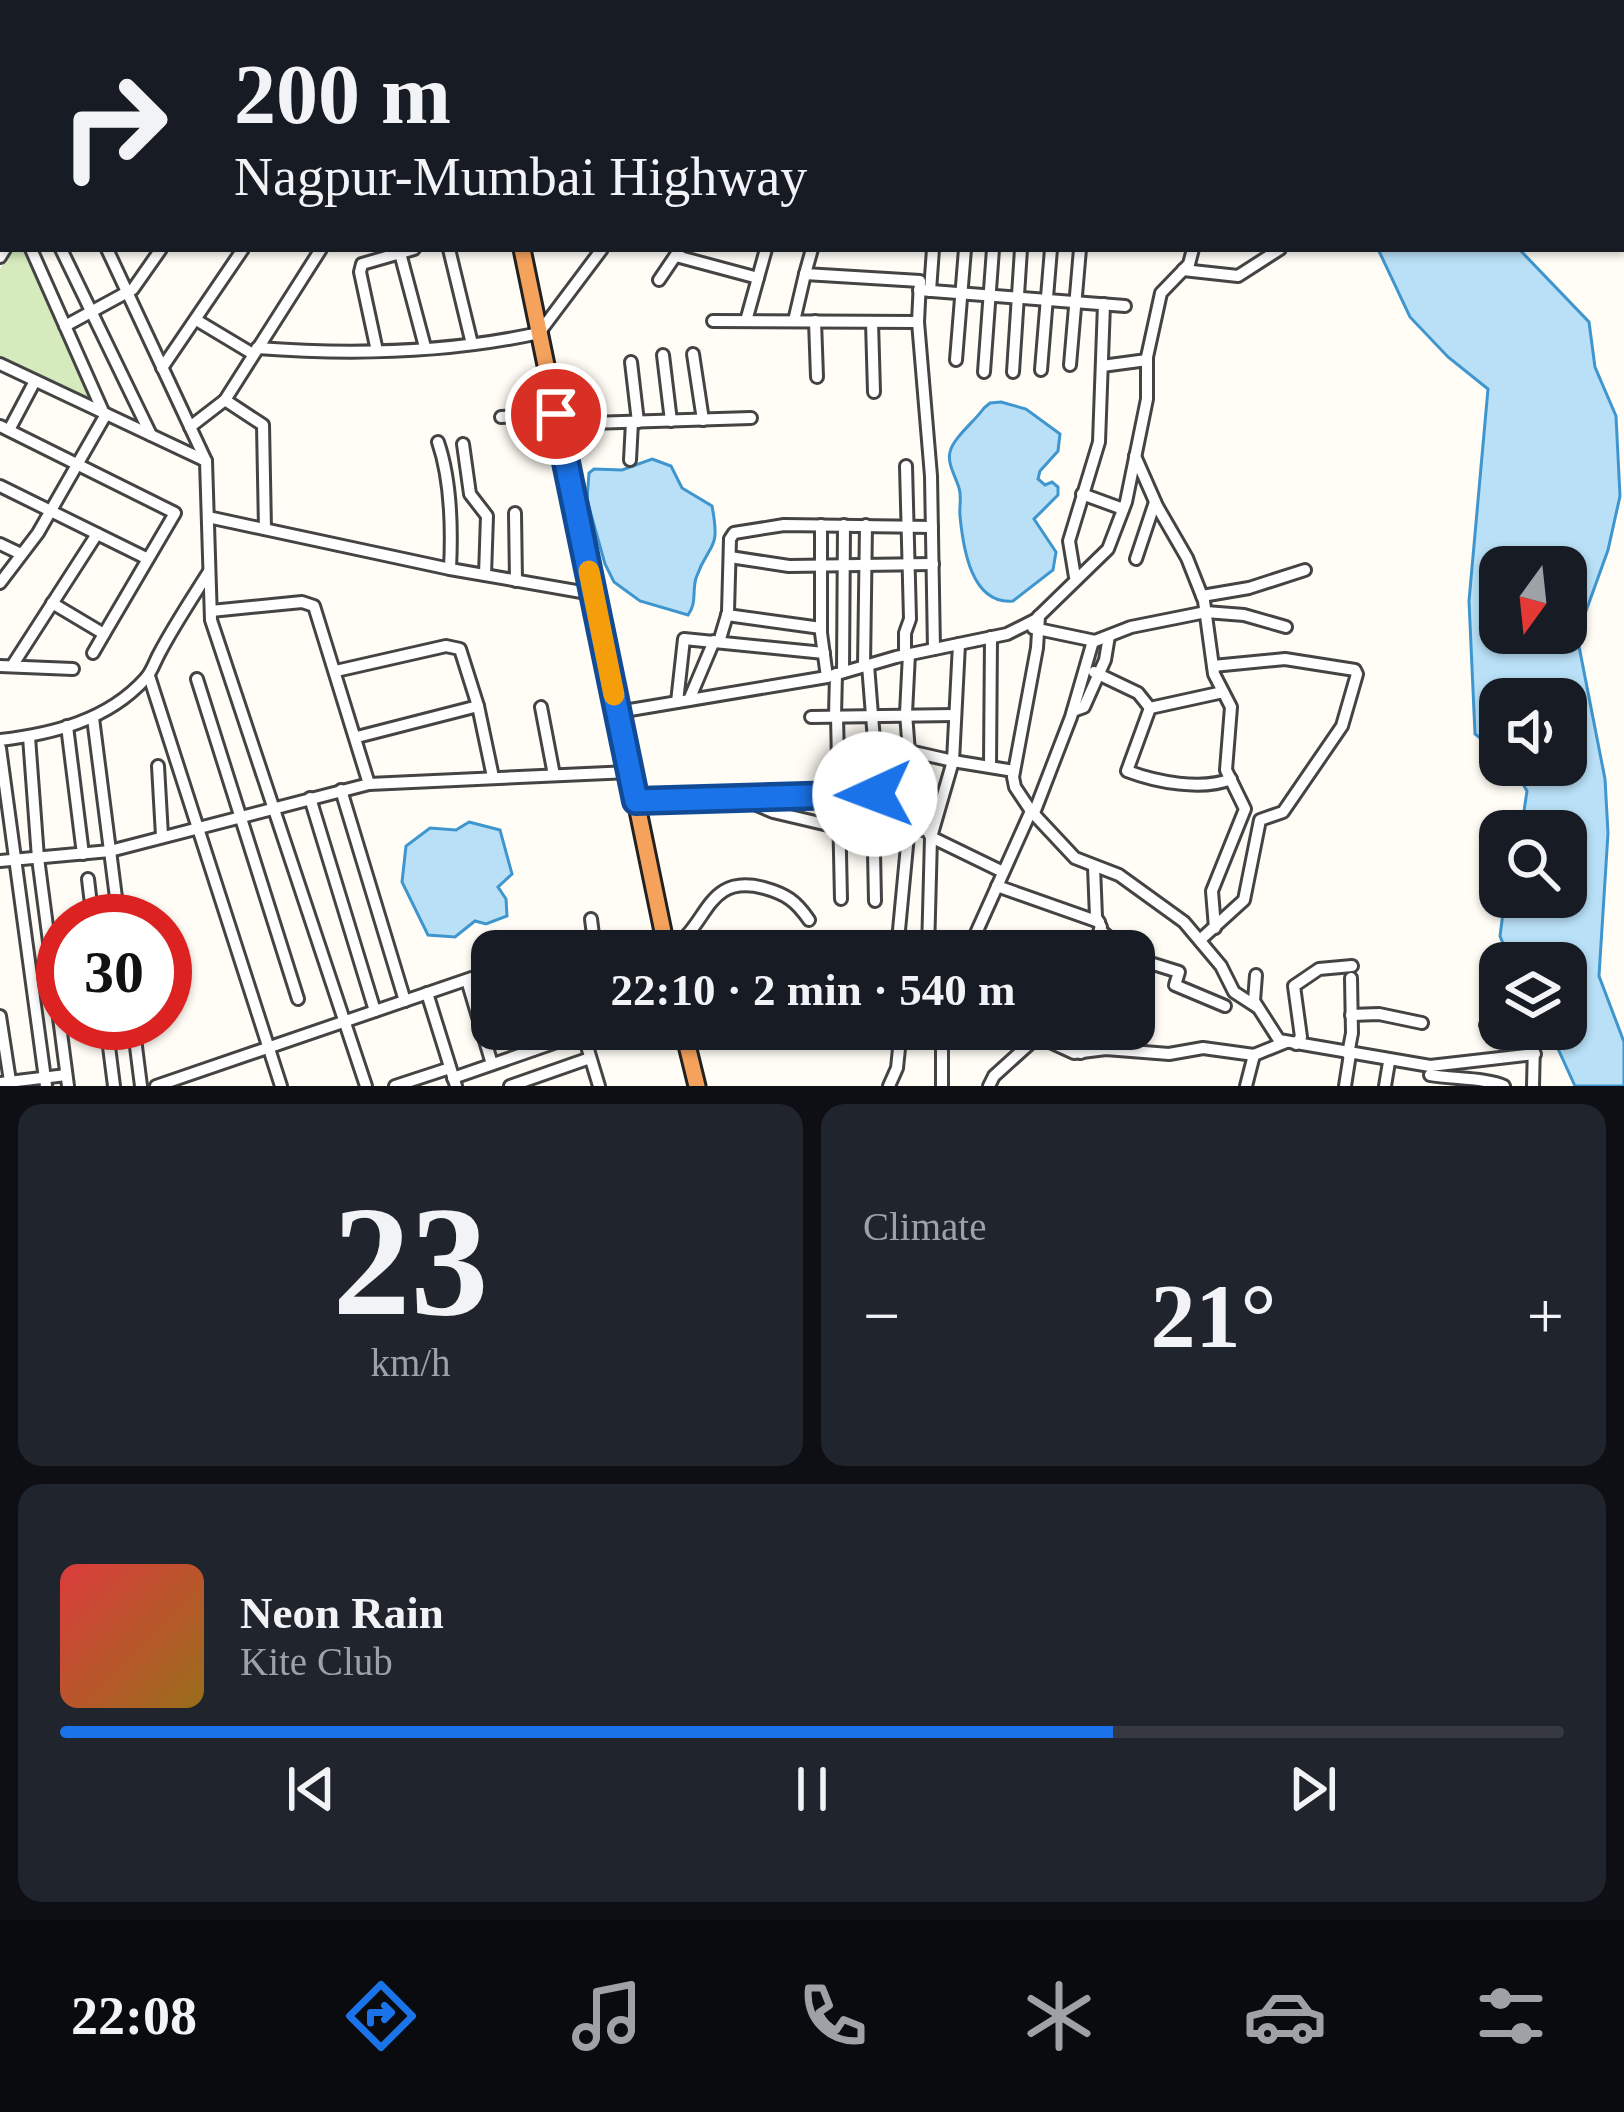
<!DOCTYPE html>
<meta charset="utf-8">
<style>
:root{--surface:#171b24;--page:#20242c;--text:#f1f3f6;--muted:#9ea1a6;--line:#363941;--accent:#1a73e8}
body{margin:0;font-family:Georgia,serif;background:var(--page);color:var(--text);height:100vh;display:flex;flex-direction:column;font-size:45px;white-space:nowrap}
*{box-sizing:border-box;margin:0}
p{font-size:39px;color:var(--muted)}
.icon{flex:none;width:66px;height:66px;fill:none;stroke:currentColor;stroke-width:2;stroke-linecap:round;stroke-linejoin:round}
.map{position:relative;height:1086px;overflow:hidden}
.sheet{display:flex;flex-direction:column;gap:18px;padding:18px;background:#0d0f14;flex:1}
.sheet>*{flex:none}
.hud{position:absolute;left:0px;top:0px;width:1626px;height:252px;box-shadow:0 3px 9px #0004;background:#171b24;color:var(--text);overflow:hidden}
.needle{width:78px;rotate:195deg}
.tools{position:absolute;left:1479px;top:546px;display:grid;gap:24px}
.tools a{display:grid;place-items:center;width:108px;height:108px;border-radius:24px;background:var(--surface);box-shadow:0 3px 9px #0004;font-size:60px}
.speed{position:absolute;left:36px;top:894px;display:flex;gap:24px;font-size:60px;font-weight:700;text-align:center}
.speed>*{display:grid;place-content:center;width:156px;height:156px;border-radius:50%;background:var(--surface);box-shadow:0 3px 9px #0004;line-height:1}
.speed .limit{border:18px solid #d22;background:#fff;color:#111}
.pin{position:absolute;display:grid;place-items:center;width:102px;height:102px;color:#fff;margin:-51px;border:6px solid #fff;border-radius:50%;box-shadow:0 3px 12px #0007}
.me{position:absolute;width:132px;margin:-66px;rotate:268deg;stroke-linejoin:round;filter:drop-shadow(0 0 9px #0008)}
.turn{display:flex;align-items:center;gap:42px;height:252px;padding:0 36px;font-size:54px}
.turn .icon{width:156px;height:156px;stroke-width:2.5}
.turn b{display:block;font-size:84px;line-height:102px}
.big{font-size:90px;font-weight:600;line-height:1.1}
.sheet .widget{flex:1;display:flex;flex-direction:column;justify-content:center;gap:18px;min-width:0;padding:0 42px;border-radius:24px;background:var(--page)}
.sheet .dial{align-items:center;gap:0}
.dial b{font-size:156px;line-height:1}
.song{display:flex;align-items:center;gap:36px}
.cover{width:144px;height:144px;border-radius:18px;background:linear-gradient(135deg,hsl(0 70% 55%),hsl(40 70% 35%))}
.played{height:12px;border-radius:6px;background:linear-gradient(90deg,var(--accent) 70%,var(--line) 70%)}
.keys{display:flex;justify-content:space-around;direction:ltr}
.heat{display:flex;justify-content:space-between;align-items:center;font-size:66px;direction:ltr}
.sheet .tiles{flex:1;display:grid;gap:18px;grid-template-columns:1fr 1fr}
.widget:last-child{grid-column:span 2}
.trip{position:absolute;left:471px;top:930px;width:684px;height:120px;border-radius:24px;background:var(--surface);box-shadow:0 3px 9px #0004;font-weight:600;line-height:120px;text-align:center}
.tab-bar{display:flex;height:192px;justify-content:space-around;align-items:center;background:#090b0e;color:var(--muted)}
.tab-bar .icon{width:84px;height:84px}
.tab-bar .selected{color:var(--accent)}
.tab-bar b{font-size:54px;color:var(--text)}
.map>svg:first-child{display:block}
.green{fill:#d5ebbd}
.water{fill:#b9e0f7;stroke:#3f96cf;stroke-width:3;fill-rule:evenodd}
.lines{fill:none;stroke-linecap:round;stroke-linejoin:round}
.minor-casing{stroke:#444;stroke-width:16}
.highway-casing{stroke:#222;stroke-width:21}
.minor{stroke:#fff;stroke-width:10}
.highway{stroke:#f5a25d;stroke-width:15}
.route-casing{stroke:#114b97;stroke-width:30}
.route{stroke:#1a73e8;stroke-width:21}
.slow{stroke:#f59e0b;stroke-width:21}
</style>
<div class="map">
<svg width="1624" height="1086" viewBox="0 0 1624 1086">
<rect width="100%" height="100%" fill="#fffdf5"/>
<path class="green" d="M11 249H28L97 405 0 361V269Z"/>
<g class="water">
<path d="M1378 249H1519L1589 322 1595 367 1616 416 1620 496 1608 550 1577 636 1605 779 1608 833 1599 976 1624 1042V1086H1575L1549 1029H1566V963H1511L1500 936 1505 897H1566V831H1521L1527 791 1512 765H1566V699H1500V753L1475 734 1469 601 1488 389 1448 357 1410 317ZM1566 567V633H1500V567Z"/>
<path d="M1001 402 1026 409 1060 434 1058 451 1040 471 1038 479 1045 485 1052 482 1058 487V495L1034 519 1056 552 1053 570 1013 601C971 605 963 547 960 516 959 507 962 497 959 488 956 477 947 464 950 452 953 438 975 421 984 408L990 403Z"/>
<path d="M652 459 671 466 682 488 712 506C721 553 709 541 696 578 692 592 697 603 688 615L640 601 614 582 605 564 587 500 589 473 594 469 622 470Z"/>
<path d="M469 822 500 830 512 874 498 887 506 899 507 916 486 924 475 921 455 937 428 935 402 882 406 846 430 828 456 830Z"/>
</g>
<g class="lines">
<g class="minor-casing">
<g id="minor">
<path d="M173 0 178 3"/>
<path d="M568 0 569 3"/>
<path d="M629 0 630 3"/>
<path d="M838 0 843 3"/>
<path d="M968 0 981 3"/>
<path d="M1228 0 1229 3"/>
<path d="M9 3 11 0"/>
<path d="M74 3 76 0"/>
<path d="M155 3 157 0"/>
<path d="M336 3 337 0"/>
<path d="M529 3 546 0"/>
<path d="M710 3 712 0"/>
<path d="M784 3 786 0"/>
<path d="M889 3 895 0"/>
<path d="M1047 3 1048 0"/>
<path d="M1101 3V0"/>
<path d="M0 18 3 14"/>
<path d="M0 104 3 107"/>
<path d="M0 146 3 141"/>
<path d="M61 249 151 435"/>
<path d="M107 249 206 461 211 620 366 1086"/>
<path d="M449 249 472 344"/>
<path d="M812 249 805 274 920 281 918 322 931 476 934 649"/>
<path d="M400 253 425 347"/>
<path d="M676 256 758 278"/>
<path d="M0 257 5 249"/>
<path d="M1183 270 1238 276 1280 249"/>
<path d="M659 280 680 249"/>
<path d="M919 290 1125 306"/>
<path d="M930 291 933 249"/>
<path d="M198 321 253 354"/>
<path d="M713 321 918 322"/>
<path d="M746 321 766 249"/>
<path d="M794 321 805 274"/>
<path d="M815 321 817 377"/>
<path d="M872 322 874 392"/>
<path d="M65 326 133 289 161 249"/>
<path d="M257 348C350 355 448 353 539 333L602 249"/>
<path d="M377 351 360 272 362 264 414 249"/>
<path d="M693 354 703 420"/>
<path d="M663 355 671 421"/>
<path d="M956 360 965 249"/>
<path d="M631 362 638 422"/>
<path d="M0 364 206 461"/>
<path d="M1070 365 1080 249"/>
<path d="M1102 366 1147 360"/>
<path d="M162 368 243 249"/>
<path d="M1041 370 1051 249"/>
<path d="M984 372 993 249"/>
<path d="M1013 372 1021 249"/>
<path d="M225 400 263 425 265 529"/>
<path d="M501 417 556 414"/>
<path d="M558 424 751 418"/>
<path d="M0 426 175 513 104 634 52 603"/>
<path d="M190 427 225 400 321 249"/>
<path d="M9 430 35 381"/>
<path d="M438 442C451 480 452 529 450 569"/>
<path d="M463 444 470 494 487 516 485 575"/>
<path d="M1135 456 1157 506 1187 558 1204 601 1214 674 1231 707 1226 770 1245 809 1212 891 1215 928"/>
<path d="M630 460 632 422"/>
<path d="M0 486 146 558"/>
<path d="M1082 494 1123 509"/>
<path d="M515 513 516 581"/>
<path d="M208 517 450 569 593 594"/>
<path d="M821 525V633L827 677"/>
<path d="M0 544 21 554"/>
<path d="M730 557 789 566 933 564"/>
<path d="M1136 559 1155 502"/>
<path d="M1075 577 1069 541 1099 442 1104 304"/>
<path d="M0 583 38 533 105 416 31 249"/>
<path d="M1202 596 1249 588 1305 570"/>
<path d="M211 611 302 602 314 606 369 784"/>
<path d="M727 615 821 628"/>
<path d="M1039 616 1037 648 1013 777 1015 787 1031 811 1075 858 1119 875 1184 922 1221 966 1234 992 1257 1007"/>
<path d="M1033 628 1095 641 1131 627 1206 612 1244 615 1286 627"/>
<path d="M719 642 728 612 730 539 734 533 784 525 932 527"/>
<path d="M93 653 104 634"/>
<path d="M905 655V633L910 619 906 466"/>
<path d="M868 665 875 753"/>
<path d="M0 666 73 669"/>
<path d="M12 666 97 534"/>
<path d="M864 666 866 525"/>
<path d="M336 671 446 646 460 649 478 706 493 777"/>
<path d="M843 672 844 525"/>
<path d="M1094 672 1138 693 1150 708"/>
<path d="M149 676 281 1086"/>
<path d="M197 679 298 999"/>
<path d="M1223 692 1150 708 1127 771C1156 782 1202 791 1231 779"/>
<path d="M689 700 714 641"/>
<path d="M677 702 684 639 824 653"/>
<path d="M541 707 554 775"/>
<path d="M1073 711 1084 707 1105 660 1109 636"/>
<path d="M618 712 827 677 896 657 1007 634 1035 620 1108 549 1126 502 1147 399V357L1161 293 1189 264 1193 249"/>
<path d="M835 716 836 674"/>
<path d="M837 716 841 899"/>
<path d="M811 717 955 715"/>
<path d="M93 718 119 921"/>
<path d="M67 726 83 854"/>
<path d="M29 737 38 858 68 1086"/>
<path d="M357 737 478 706"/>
<path d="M0 740C53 734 108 720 145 679 152 672 154 663 159 654 173 627 191 600 208 573"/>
<path d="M0 748 46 1086"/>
<path d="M872 753 875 901"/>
<path d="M839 755 909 751 953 761 959 644"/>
<path d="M158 766 162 836"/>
<path d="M990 766 991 637"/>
<path d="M341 790 405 1001"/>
<path d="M310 798 375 1011"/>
<path d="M740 798 773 812 841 828 927 830 931 837 928 951"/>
<path d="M636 801 912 793"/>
<path d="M1034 813 1071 717 1093 641"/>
<path d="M0 861 110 851 369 784 630 772"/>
<path d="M1003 872 931 837 953 761 1014 771"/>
<path d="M88 879 93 921"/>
<path d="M997 886 1099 922"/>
<path d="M591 919 595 951"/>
<path d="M1100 930 1125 951"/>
<path d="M1200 940 1244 900 1260 820 1283 812 1342 726 1357 674 1355 670 1285 659 1213 666"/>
<path d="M667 950C709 931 703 872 764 888 786 894 796 901 809 920"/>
<path d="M897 951 912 793 906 713 909 654"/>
<path d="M968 951 1031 811"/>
<path d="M1092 951 1101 927 1096 917 1094 867"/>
<path d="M1134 958 1179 972 1175 985 1225 1006"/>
<path d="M1256 975 1254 1001 1279 1040 1430 1066 1535 1054"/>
<path d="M467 980 492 1064"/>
<path d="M427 993 456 1086"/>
<path d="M1351 1015 1379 1014 1422 1023"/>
<path d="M0 1016 10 1081"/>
<path d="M106 1023 114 1086"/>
<path d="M133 1023 141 1086"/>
<path d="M1486 1025 1500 1022"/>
<path d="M527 1029 533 1050"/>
<path d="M1032 1029 1039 1037 1074 1053 1106 1049 1169 1054 1203 1048 1254 1055 1286 1042"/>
<path d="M1524 1029 1534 1044 1533 1086"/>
<path d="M583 1033 599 1086"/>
<path d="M942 1044V1086"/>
<path d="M1296 1044 1301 1037 1294 986 1319 969 1352 966"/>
<path d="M1081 1053 1093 1029"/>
<path d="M1348 1054 1352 1033 1351 978"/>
<path d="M1430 1075C1451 1079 1488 1078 1504 1086"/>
<path d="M453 1078 594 1029"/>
<path d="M0 1083 66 1075"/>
<path d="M156 1086 492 971"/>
<path d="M395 1086 450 1068"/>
<path d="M510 1086 590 1058"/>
<path d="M889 1086 897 1068 901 1029"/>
<path d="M989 1086 994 1076 1046 1029"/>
<path d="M1246 1086 1254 1055"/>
<path d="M1345 1086 1350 1054"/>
<path d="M1385 1086 1389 1062"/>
</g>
</g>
<g class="highway-casing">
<g id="highway">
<path d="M476 0V3"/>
<path d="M522 249 667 951"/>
<path d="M683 1029 697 1086"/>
</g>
</g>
<use href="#minor" class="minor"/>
<use href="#highway" class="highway"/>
</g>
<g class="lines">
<g class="route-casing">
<path id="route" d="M556 414 636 801 875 794"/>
</g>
<use href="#route" class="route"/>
<path class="slow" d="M589 571 614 695"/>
</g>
</svg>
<div class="tools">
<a><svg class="needle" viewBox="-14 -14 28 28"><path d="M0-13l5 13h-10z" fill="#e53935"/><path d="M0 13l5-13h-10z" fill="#9ea1a6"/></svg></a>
<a><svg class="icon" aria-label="sound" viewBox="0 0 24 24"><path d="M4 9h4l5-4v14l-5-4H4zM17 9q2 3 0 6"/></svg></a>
<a><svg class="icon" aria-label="search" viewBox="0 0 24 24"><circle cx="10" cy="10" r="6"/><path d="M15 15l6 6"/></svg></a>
<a><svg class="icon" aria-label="layers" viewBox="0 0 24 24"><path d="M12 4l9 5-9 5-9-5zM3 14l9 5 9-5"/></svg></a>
</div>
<div class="speed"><div class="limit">30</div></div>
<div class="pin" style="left:556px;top:414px;background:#d93025"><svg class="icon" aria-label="arrive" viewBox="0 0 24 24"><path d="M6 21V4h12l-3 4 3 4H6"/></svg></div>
<svg class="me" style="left:875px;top:794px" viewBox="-20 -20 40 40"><circle r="19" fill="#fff"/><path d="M0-13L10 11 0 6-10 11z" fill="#1a73e8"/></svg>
<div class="trip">22:10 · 2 min · 540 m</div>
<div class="hud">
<div class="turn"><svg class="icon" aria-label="right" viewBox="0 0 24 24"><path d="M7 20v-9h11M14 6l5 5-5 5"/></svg><div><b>200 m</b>Nagpur-Mumbai Highway</div></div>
</div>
</div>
<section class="sheet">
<div class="tiles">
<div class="widget dial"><b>23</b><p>km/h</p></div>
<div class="widget"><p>Climate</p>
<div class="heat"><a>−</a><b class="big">21°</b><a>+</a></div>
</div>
<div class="widget">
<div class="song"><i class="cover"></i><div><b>Neon Rain</b><p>Kite Club</p></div></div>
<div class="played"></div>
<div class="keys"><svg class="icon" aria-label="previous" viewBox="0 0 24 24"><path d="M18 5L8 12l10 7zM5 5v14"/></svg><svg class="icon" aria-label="pause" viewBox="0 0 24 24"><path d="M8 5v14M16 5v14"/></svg><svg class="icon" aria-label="next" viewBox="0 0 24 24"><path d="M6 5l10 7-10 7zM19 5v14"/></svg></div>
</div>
</div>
</section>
<nav class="tab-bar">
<b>22:08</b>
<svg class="icon selected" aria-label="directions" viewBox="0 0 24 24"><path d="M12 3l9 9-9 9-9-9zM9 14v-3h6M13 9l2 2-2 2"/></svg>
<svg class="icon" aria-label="music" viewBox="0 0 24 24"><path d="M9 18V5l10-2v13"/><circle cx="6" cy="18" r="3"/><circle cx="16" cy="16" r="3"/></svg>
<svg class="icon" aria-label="phone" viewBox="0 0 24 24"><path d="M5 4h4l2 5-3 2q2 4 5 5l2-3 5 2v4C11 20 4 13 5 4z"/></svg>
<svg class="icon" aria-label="climate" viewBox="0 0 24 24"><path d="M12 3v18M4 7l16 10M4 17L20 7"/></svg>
<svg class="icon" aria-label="car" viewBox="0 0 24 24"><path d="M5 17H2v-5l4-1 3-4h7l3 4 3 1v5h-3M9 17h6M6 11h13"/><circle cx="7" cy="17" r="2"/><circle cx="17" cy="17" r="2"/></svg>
<svg class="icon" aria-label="filters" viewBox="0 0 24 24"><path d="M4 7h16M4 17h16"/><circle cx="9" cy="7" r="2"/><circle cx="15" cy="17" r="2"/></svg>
</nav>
